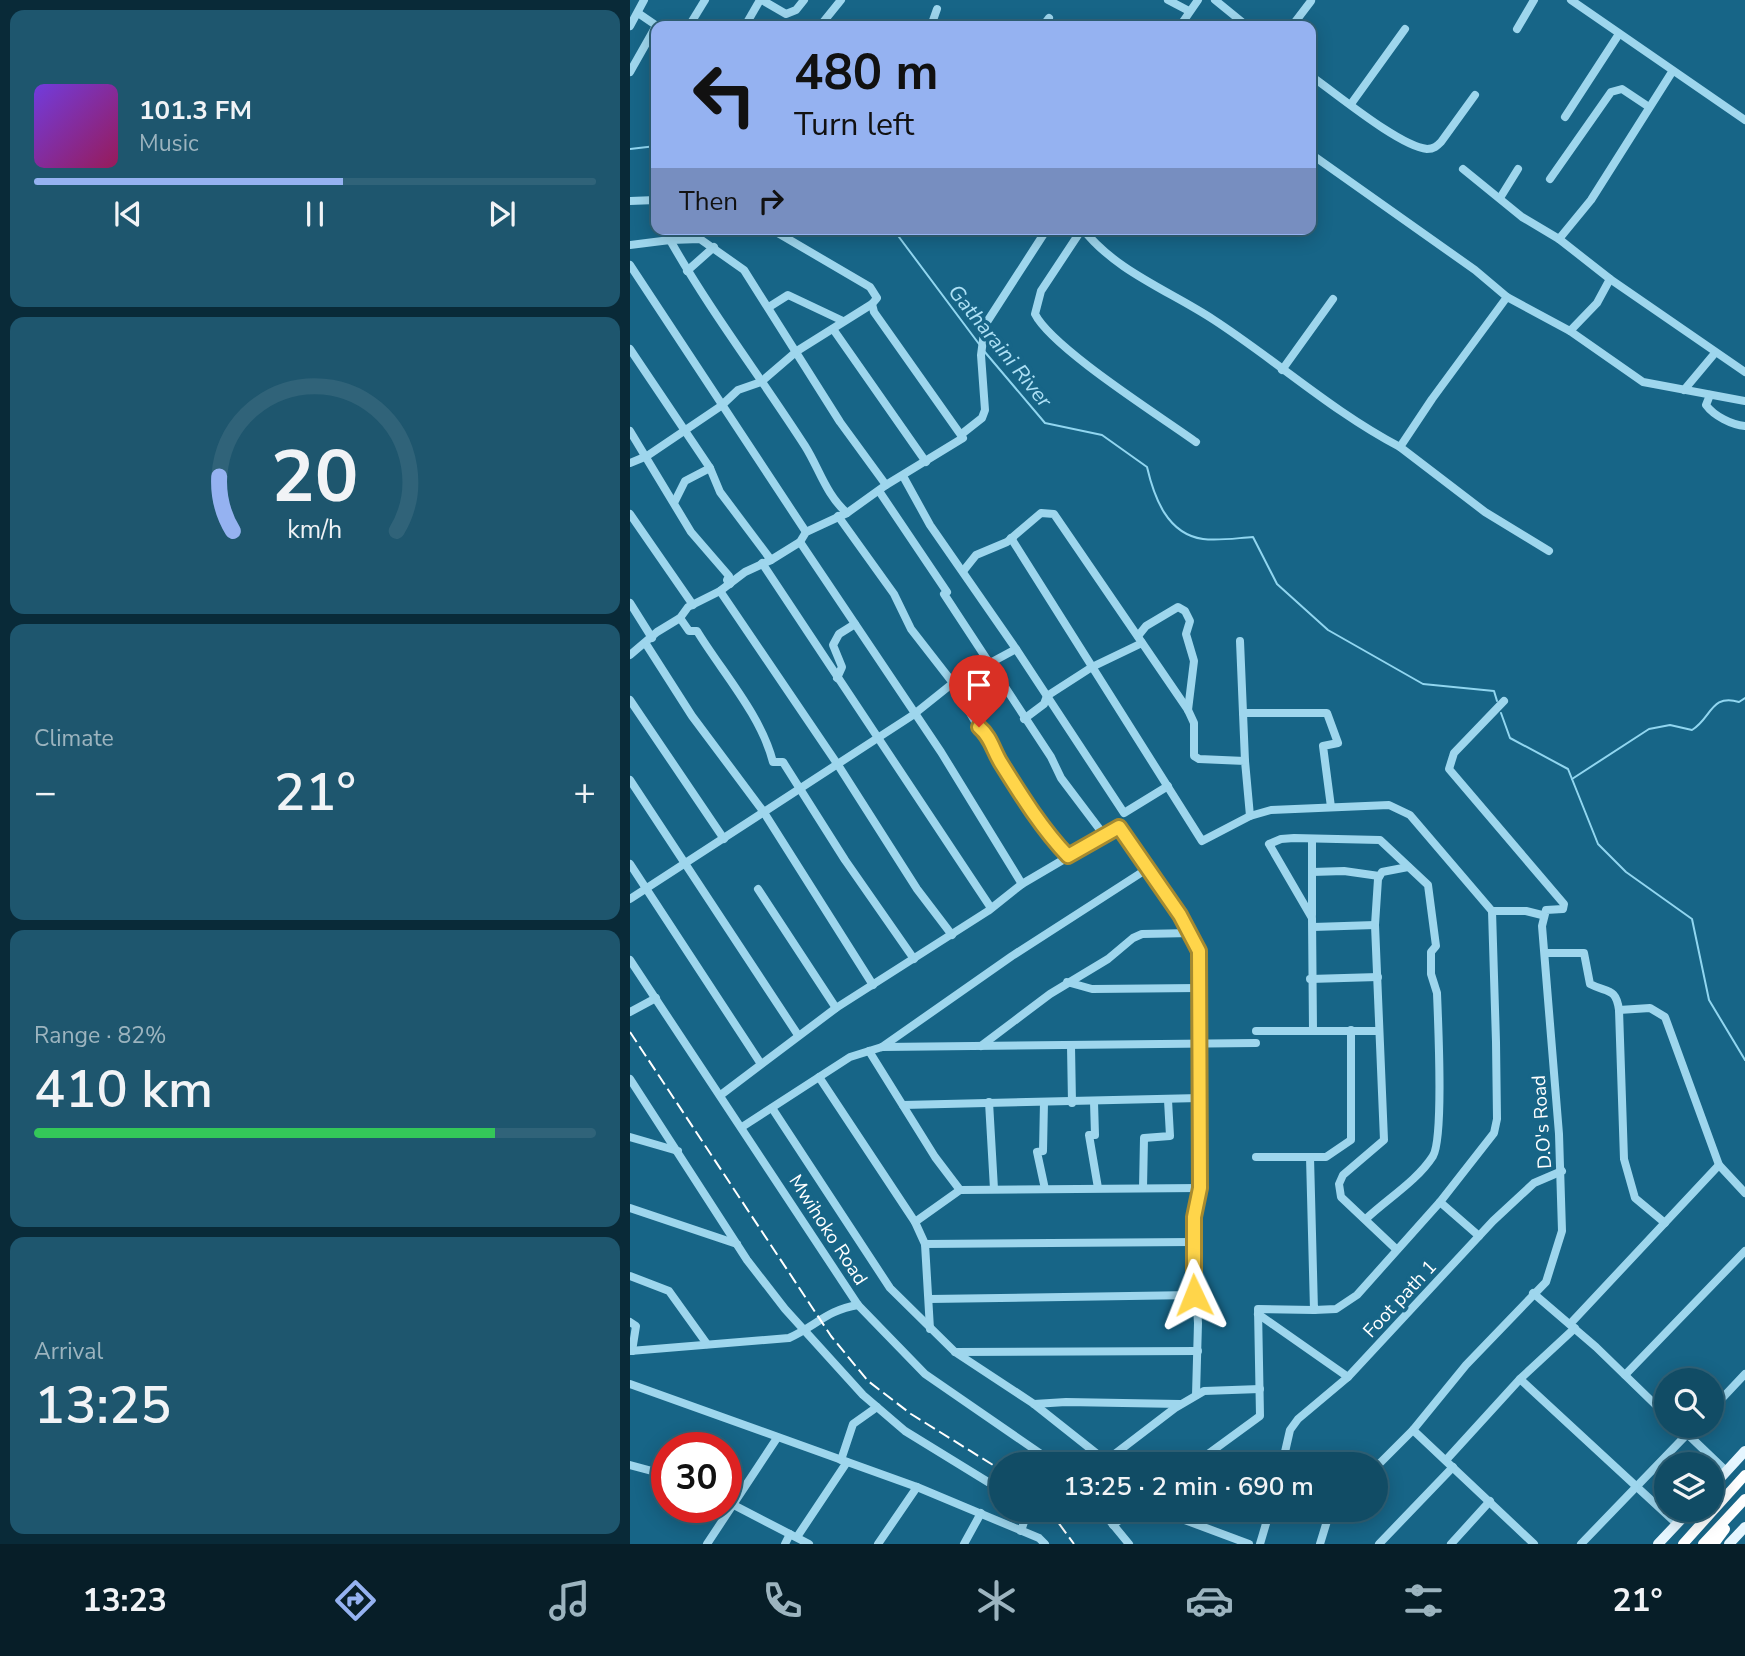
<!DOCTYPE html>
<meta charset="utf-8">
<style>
:root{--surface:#114c65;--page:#1e566e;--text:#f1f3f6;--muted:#9cb4bf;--line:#306379;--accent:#95b2f1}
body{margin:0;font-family:"Nunito Sans",sans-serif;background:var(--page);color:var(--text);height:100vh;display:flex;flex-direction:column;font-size:26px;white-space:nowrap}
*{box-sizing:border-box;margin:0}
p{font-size:23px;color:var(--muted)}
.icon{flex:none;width:38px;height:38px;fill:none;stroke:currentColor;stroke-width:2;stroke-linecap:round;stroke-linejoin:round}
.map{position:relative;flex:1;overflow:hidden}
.sheet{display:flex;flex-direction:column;gap:10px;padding:10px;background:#092a38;width:630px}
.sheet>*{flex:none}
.top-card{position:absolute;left:21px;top:21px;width:665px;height:214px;border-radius:14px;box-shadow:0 4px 18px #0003,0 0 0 2px var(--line);background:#95b2f1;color:#111;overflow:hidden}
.tools{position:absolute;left:1024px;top:1368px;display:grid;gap:14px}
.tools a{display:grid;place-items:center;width:70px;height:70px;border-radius:50%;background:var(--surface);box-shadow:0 4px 18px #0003,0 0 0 2px var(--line);font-size:35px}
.speed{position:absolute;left:21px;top:1432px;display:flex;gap:14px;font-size:35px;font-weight:700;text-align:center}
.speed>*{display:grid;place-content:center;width:91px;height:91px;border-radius:50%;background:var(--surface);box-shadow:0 4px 18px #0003,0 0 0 2px var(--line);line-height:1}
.speed .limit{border:10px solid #d22;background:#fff;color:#111}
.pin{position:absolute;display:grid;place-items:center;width:60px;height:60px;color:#fff;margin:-72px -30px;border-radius:50% 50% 50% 0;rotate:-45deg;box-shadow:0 0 7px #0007}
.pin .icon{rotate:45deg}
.me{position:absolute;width:77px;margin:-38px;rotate:358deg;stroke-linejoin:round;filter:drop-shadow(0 0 5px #0008)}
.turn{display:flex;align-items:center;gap:24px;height:147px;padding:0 28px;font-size:32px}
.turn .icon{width:91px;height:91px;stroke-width:2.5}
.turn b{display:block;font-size:49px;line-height:60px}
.then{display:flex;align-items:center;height:66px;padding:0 28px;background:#0003;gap:14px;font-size:26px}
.big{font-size:52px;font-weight:600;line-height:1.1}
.sheet .card{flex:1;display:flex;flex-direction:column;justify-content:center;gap:10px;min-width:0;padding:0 24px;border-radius:14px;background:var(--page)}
.sheet .dial{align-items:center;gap:0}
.dial svg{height:182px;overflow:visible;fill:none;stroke:var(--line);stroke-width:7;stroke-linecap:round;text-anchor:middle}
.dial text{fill:var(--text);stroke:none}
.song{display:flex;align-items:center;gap:21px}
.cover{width:84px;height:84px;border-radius:10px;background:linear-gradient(135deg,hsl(260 70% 55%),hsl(330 70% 35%))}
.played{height:7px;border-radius:4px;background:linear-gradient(90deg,var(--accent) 55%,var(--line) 55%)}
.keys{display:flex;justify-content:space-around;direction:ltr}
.heat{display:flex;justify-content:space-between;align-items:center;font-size:38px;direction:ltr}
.charge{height:10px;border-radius:5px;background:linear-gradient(90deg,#34c759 82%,var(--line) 0)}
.trip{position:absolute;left:359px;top:1452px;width:399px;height:70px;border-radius:35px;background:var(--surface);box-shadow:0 4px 18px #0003,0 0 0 2px var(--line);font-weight:600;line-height:70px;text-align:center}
.tab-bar{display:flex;height:112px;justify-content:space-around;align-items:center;background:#071e28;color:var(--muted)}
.tab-bar .icon{width:49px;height:49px}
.tab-bar .current{color:var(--accent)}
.tab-bar b{font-size:32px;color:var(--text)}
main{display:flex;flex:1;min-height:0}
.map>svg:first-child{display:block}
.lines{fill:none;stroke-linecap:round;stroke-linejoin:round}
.stream{stroke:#91d6f0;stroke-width:2}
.minor{stroke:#9ed6ed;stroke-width:8}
.major{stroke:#e5f6ff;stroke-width:10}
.highway{stroke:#fff;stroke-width:10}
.rail{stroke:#fff;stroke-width:2;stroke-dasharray:12 5;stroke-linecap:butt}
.route-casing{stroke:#a68a30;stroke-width:18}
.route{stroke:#ffd54a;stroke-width:12}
.labels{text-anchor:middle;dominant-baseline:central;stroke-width:7;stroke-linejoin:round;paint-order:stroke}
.street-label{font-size:19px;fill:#fff;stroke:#176587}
.water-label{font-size:21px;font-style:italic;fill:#aee1f6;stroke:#176587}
</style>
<main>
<section class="sheet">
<div class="card">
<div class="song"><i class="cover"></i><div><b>101.3 FM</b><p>Music</p></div></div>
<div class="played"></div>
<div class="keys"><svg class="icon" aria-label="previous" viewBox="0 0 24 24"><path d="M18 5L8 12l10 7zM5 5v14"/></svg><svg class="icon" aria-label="pause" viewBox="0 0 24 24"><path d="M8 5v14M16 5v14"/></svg><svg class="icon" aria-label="next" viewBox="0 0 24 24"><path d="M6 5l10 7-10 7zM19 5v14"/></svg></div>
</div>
<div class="card dial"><svg viewBox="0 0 100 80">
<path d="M14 69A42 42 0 1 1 86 69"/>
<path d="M14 69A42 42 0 0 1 8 45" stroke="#95b2f1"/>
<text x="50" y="56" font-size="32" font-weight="700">20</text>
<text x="50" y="72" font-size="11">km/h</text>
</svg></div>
<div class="card"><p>Climate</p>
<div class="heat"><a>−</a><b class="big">21°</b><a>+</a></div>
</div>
<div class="card"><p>Range · 82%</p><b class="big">410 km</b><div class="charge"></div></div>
<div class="card"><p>Arrival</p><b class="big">13:25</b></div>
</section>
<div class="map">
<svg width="1115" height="1544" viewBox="0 0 1115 1544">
<rect width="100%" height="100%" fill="#176587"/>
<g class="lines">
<g class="stream">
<path d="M0 149 26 146"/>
<path d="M263 229 349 344"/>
<path d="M354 351 415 423 472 435 517 467C524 497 537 534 573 539 589 541 607 538 623 537L647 584 698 630 793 684 864 691 867 701"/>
<path d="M871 713 880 738 938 769 968 844 996 872 1062 919 1079 1000 1115 1060"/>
<path d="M942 779 1019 729 1040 725 1062 730C1081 719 1081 693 1109 702L1115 698"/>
</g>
<g class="minor">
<path d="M132 0 156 14 166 10 174 0"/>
<path d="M538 0 559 11"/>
<path d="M585 0 617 26"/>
<path d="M941 0 1115 120"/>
<path d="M8 13 27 26"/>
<path d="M0 26 14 0"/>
<path d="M59 26 75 0"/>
<path d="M115 26 130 0"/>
<path d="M190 26 211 0"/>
<path d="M301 26 307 9"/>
<path d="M413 26 419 18"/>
<path d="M550 26 568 0"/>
<path d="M662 26 681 1"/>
<path d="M887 29 904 0"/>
<path d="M0 72 26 26"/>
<path d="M681 76C707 94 769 146 797 149 804 149 807 146 811 142L845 95"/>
<path d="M721 104 775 29"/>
<path d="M935 117 989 34"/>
<path d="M681 154 845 270 877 297"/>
<path d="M833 169 892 217 929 239 961 200 1042 72"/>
<path d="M920 179 981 92 992 89 1019 107"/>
<path d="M870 198 888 169"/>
<path d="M0 201 26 200"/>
<path d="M452 229 411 291 405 314C422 348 530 416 566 442"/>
<path d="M453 229C485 271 542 292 584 320 647 361 703 412 770 447"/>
<path d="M40 240 70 239 114 270 210 422 256 485"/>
<path d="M0 245 40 240C80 311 130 376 175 446 189 468 196 495 217 513"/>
<path d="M0 265 176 532"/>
<path d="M57 271 84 247"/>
<path d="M980 279 1115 372"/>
<path d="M139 307 158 295 213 321"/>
<path d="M203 329 296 462"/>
<path d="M940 331 1013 382 1115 401"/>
<path d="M0 349 80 468 90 492 141 560"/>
<path d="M652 370 703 299"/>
<path d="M1054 390 1085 353"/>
<path d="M1080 395 1076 405C1084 416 1102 425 1115 426"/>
<path d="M0 431 61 532 99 576 97 580 100 584"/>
<path d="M333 433 352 418 355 410 351 355 355 325 417 229"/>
<path d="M0 463 17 456 91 406 108 390 131 382 167 351 242 304"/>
<path d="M273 476 300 525 386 649"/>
<path d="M249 491 317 592 314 594 421 757 431 778 474 835"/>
<path d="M45 501 55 481 80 468"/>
<path d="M0 514 63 605"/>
<path d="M208 516 264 594 281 629 323 683 347 725 362 741 372 765 397 802 438 856"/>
<path d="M381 538 572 841 620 816 641 810 759 805 780 815 862 911H896L912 915"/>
<path d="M170 542 311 752 392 884"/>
<path d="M919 551 855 512 770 447 802 399 877 297 940 331 967 303 980 279 929 239"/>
<path d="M132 563 361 908"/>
<path d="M334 570 346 555 377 542 411 513 424 514 558 710 564 723V756L569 759 615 761 620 816"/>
<path d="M90 591 208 765 287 889 322 935"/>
<path d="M0 603 22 638"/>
<path d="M50 618 59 631H67C92 672 131 715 143 762H153L215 860 284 959"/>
<path d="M508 636 516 626 548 607 555 611 560 621 556 634 564 661 558 710"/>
<path d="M610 641 615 761"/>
<path d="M16 644 62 716 133 811 243 985"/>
<path d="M0 655 27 632 50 618 58 607 90 591 115 572 141 560 170 542 176 532 217 513 256 485 333 438 244 312 242 304 247 298 240 287 141 229"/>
<path d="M207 678 212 667 203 645 209 634 225 624"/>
<path d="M0 700 94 839"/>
<path d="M613 713H697L708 743 693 746 701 807"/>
<path d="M394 719 414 704 417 696 462 667 512 643"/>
<path d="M0 780 168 1035"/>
<path d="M682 840V915"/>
<path d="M0 864 131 1064"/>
<path d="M682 872 714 871 749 876"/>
<path d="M128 889 206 1008"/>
<path d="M0 899 283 715 323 683 386 649 494 813 538 786"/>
<path d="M683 927 745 925"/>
<path d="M915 953H954L960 984C977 993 986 987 989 1010L994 1159 1005 1198 1035 1223"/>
<path d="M0 960 228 1305 295 1374 427 1465"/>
<path d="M680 979 748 977"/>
<path d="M437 982 462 989 568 988"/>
<path d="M989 1010 1020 1008 1035 1017 1089 1165 1115 1193"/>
<path d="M0 1012 26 998"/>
<path d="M683 1030 682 918 639 844 651 839 664 838 750 840 798 885 806 946 801 952V974L807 993C808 1021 814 1137 803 1156 787 1181 757 1199 736 1219"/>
<path d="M721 1030V1140L696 1157H680L684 1310 706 1309 727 1295 810 1202 864 1133 867 1119 866 1042 862 911"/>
<path d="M626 1031H749"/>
<path d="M351 1046 420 994 478 959 503 938 512 934 562 933"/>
<path d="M441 1046 442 1103"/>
<path d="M252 1047 382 956 517 869"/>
<path d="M239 1051 305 1157 330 1190 570 1188"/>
<path d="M189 1077 285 1222 295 1244 300 1329"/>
<path d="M0 1079 117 1260 155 1309 233 1395 275 1431 371 1490"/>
<path d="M92 1094 206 1008 358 911 392 884 489 827 567 942 569 951 570 1188 563 1242 568 1323 566 1395"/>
<path d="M359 1102 364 1189"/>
<path d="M414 1102 413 1151 407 1152 415 1189"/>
<path d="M464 1102 465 1135H459L468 1188"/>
<path d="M273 1105 570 1098"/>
<path d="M142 1108 260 1288 325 1352 404 1404 481 1465"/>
<path d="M112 1127 220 1057 252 1047 626 1043"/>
<path d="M0 1137 48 1151"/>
<path d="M626 1157H680"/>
<path d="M513 1188 514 1138 540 1136 538 1100"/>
<path d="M810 1202 849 1236"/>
<path d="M0 1208 107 1244"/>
<path d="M285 1222 330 1190"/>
<path d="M295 1244 563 1242"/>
<path d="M766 1249 711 1197 709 1184 713 1175 754 1140 745 925 748 879 752 872 778 867"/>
<path d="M0 1276 39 1291 77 1344"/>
<path d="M903 1293 966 1347 1036 1415"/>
<path d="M299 1299 564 1295"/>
<path d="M628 1314 718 1377"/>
<path d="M0 1322 6 1326 2 1351"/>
<path d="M940 1324 1089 1165"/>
<path d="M0 1351 159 1338C186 1326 197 1310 228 1305"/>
<path d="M325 1352 568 1351"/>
<path d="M995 1375 1115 1251"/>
<path d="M890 1379 1047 1524"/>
<path d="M0 1384 287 1487 409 1538 415 1544"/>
<path d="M404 1404 436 1402 550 1404"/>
<path d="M1082 1409 1115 1374"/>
<path d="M1049 1426 1096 1471"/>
<path d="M783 1430 904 1544"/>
<path d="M817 1459 890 1379 945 1328"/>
<path d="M211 1460 223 1424 247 1407"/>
<path d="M477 1460 545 1408 574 1391 630 1389"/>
<path d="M0 1465 37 1475"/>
<path d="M563 1465 630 1416 628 1309 684 1310"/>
<path d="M652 1465 660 1430 668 1419 718 1377 863 1221 904 1183 932 1171"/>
<path d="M746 1467 783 1430 836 1365 916 1282 932 1231 929 1134 912 926 916 910 933 909 934 904 819 769 824 753 874 701"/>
<path d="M96 1501 179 1544"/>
<path d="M471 1510 499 1544"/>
<path d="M552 1519 619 1544"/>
<path d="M483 1525 503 1510"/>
<path d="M391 1531 398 1510"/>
<path d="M167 1537 217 1462"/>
<path d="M77 1544 147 1438"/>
<path d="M155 1544 160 1534"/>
<path d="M248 1544 287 1487"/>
<path d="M334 1544 351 1513"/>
<path d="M630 1544 640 1510"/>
<path d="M690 1544 697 1521 706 1510"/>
<path d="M749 1544 823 1467"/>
<path d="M821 1544 860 1501"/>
<path d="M951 1544 1065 1426"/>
</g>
<g class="major">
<path d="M1082 1487 1115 1451"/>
<path d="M1028 1544 1060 1510"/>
<path d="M1099 1544 1115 1527"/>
</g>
<g class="highway">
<path d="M1053 1544 1115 1475"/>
<path d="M1073 1544 1115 1499"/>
<path d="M1084 1544 1095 1529"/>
</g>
<g class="rail">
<path d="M0 1032 201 1336 238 1381 281 1414 371 1470"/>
<path d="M419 1510 444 1544"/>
</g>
</g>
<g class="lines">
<g class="route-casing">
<path id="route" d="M349 727C361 737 363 750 371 763 391 795 412 829 438 856L489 827 550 915 569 951 570 1188 564 1217V1295"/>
</g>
<use href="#route" class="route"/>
</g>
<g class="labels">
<g class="street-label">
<text transform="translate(912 1122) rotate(-94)">D.O's Road</text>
<text transform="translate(198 1230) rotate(57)">Mwihoko Road</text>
<text transform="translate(770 1299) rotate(-47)">Foot path 1</text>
</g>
<g class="water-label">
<text transform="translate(370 346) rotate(51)">Gatharaini River</text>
</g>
</g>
</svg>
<div class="tools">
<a><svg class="icon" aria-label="search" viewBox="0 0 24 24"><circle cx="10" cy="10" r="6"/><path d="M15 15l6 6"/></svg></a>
<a><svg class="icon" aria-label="layers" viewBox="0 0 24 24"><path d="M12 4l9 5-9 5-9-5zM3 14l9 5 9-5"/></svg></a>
</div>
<div class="speed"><div class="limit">30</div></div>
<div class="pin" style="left:349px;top:727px;background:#d93025"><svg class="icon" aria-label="arrive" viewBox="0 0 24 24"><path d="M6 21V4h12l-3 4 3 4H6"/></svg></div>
<svg class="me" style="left:564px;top:1295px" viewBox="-20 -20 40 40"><path d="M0-17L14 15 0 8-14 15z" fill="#ffd54a" stroke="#fff" stroke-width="4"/></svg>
<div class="trip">13:25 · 2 min · 690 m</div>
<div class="top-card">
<div class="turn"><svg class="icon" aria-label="left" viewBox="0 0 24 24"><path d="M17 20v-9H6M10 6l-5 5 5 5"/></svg><div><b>480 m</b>Turn left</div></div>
<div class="then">Then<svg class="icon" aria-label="right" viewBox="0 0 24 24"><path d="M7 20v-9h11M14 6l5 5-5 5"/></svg></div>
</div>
</div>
</main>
<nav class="tab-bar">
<b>13:23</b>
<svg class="icon current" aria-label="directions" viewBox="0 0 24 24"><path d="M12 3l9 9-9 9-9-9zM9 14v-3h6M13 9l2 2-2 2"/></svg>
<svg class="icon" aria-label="music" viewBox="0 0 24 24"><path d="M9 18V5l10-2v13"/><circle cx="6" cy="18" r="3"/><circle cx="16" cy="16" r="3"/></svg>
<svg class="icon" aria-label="phone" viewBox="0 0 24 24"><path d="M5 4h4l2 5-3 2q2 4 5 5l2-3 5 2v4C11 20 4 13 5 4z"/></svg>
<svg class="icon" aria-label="climate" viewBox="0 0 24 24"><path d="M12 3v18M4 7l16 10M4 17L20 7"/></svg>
<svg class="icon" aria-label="car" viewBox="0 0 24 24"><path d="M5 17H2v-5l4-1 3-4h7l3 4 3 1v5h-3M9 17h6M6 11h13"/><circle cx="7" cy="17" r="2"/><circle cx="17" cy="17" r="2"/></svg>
<svg class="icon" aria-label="filters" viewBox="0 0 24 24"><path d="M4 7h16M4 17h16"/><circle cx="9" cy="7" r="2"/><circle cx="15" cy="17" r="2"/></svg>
<b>21°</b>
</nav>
